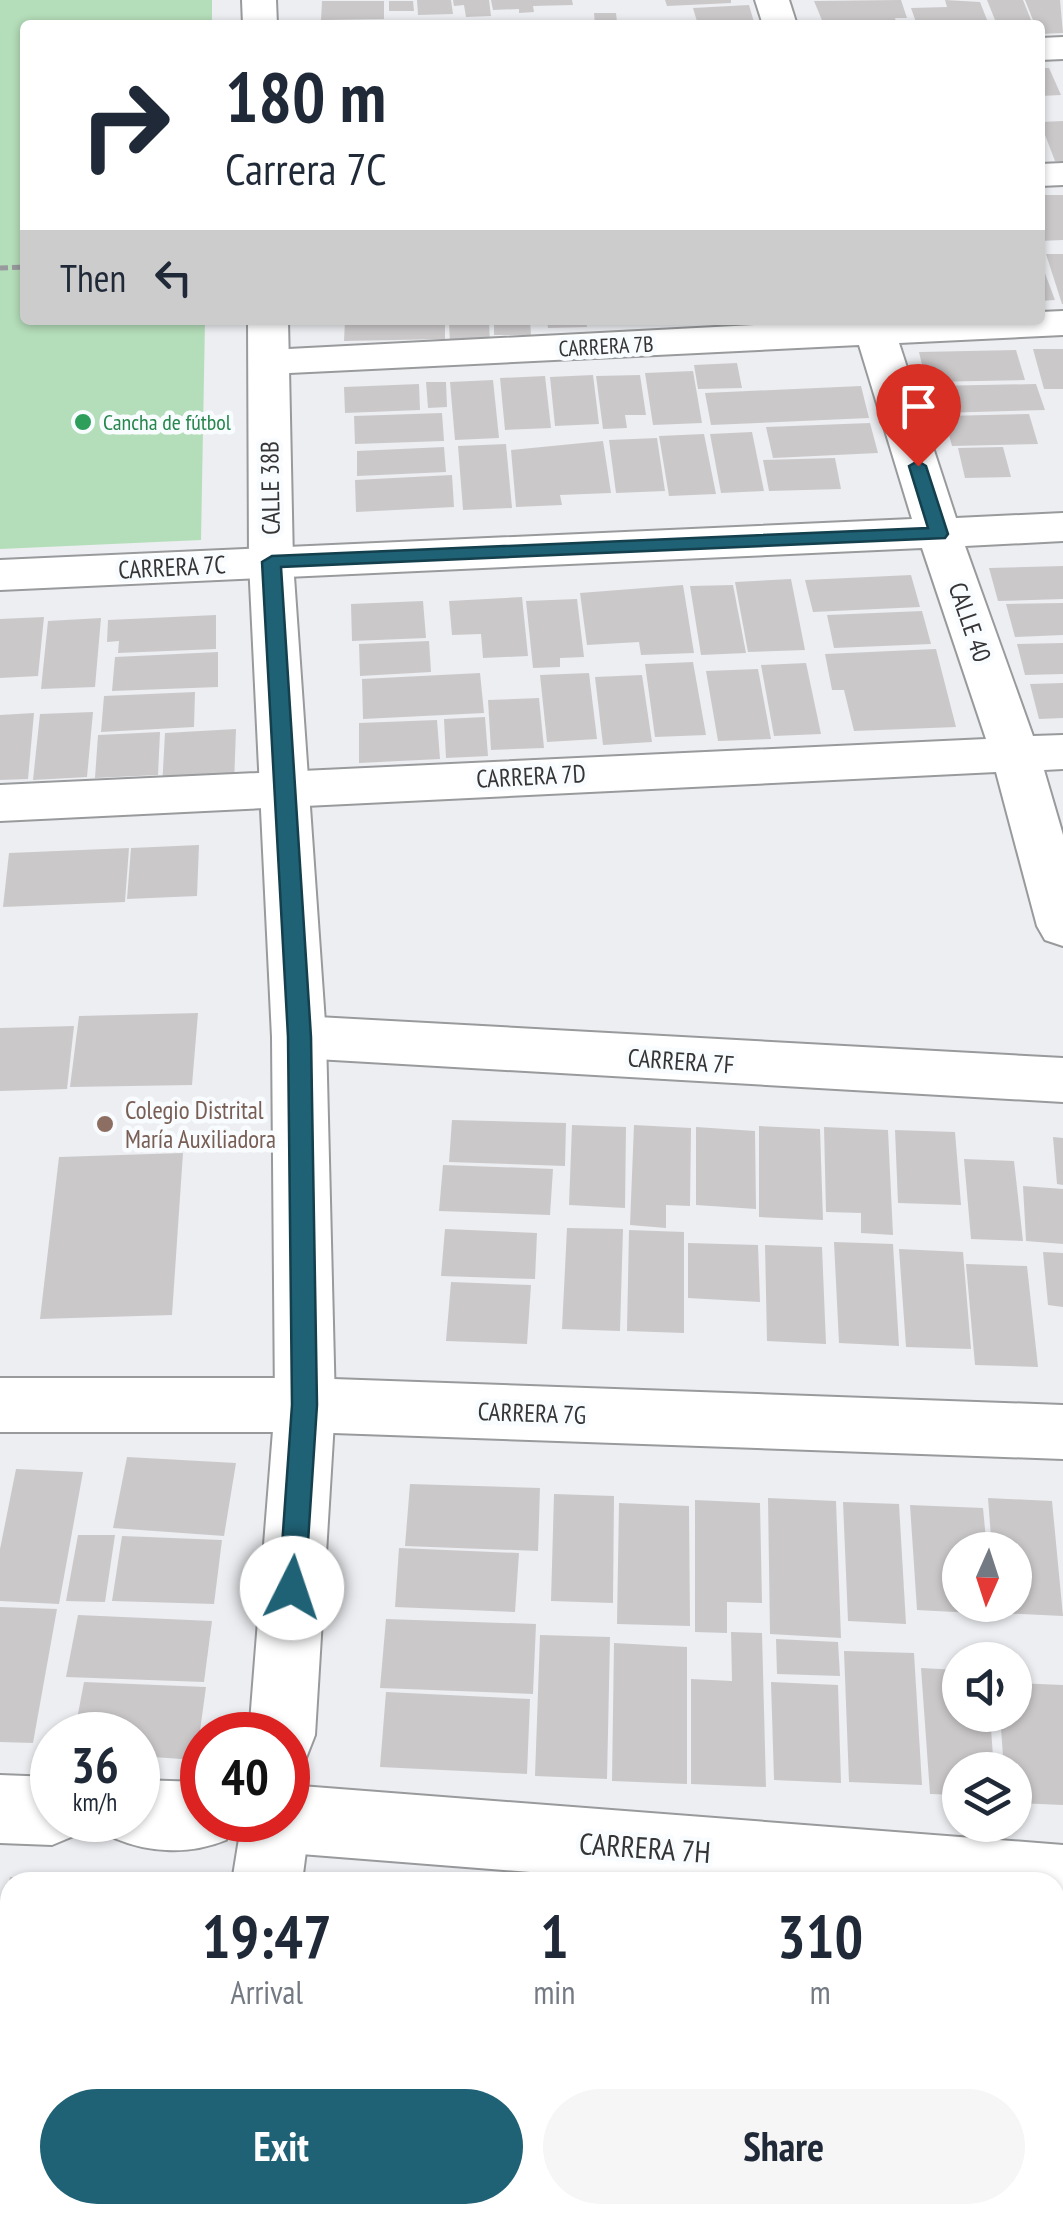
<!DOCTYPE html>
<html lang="en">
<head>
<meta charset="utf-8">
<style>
  :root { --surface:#fff; --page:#f6f6f7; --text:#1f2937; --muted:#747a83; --accent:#1f6175 }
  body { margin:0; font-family:"PT Sans Narrow",sans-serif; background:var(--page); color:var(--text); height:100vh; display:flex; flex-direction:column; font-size:38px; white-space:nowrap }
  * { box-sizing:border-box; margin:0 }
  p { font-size:32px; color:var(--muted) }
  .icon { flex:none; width:55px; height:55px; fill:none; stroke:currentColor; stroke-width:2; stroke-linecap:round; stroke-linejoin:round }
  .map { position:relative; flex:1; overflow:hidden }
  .sheet { position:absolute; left:0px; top:1872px; width:1065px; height:352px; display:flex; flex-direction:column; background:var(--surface); border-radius:30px 30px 0 0; box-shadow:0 2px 8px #0004 }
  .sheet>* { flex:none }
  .hud { position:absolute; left:20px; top:20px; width:1025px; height:305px; border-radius:10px; box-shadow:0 2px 8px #0004; background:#fff; color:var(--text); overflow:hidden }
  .needle { width:65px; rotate:183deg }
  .buttons { position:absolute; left:942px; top:1532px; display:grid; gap:20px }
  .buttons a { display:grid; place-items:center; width:90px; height:90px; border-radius:50%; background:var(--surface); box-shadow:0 2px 8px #0004; font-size:50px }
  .speed { position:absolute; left:30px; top:1712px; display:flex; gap:20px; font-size:50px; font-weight:700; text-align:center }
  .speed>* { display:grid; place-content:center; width:130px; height:130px; border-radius:50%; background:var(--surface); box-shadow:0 2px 8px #0004; line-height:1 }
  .speed small { font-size:25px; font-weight:400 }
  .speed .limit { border:15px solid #d22; background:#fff; color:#111 }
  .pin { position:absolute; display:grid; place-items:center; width:85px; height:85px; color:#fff; margin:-102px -42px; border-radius:50% 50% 50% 0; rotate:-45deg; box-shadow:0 0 10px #0007 }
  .pin .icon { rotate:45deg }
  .me { position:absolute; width:110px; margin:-55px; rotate:4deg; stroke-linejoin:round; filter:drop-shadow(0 0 8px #0008) }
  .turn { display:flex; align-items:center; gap:35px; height:210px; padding:0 40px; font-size:45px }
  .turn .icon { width:130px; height:130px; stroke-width:2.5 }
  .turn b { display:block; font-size:70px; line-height:85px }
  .then { display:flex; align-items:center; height:95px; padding:0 40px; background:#0003; gap:20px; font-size:38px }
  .eta { display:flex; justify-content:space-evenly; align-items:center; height:170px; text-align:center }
  .eta b { font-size:60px; font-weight:700; line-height:70px }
  .primary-button { display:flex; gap:20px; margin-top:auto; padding:20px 40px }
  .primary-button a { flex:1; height:115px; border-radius:60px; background:var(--accent); color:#fff; font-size:40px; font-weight:700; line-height:115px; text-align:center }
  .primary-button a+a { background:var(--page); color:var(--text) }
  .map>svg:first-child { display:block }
  .green { fill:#b4ddb9 }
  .building { fill:#cbc8ca }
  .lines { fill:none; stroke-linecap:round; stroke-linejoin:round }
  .street-casing { stroke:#989a9c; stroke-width:4 }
  .secondary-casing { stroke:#989a9c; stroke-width:4 }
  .path { stroke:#999a9d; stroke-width:5; stroke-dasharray:8 4; stroke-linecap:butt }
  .street { fill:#fff; fill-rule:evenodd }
  .secondary { fill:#fff; fill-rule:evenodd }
  .route { fill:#1f6175; stroke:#143f4c; stroke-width:2.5 }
  .leisure-dot { fill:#2e9e5b; stroke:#f9fcfe; stroke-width:4 }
  .education-dot { fill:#8d6e63; stroke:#f9fcfe; stroke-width:4 }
  .labels { text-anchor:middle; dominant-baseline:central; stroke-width:9; stroke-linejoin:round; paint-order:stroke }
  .far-street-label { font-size:22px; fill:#353536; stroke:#f9fcfe }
  .far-leisure-label { font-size:22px; fill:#27864d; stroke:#f9fcfe; text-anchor:start }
  .street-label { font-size:25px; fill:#353536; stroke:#f9fcfe }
  .education-label { font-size:25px; fill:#785e54; stroke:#f9fcfe; text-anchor:start }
  .near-street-label { font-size:30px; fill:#353536; stroke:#f9fcfe }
</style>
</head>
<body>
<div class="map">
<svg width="1063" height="2224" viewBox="0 0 1063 2224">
  <rect width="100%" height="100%" fill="#eceef1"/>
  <path class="green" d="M0,0H212V25H25V320H205L201,540L0,549Z"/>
  <g class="building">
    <path d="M417,0H451L453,14L418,15Z"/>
    <path d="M453,0H489L491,16L466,17L464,5L454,6Z"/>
    <path d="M491,0H572L573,5L533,6L534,12L519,13V9L493,10Z"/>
    <path d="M665,0H731V3L667,6Z"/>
    <path d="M901,0L907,18H895L897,25H824L814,1Z"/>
    <path d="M945,0L980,2L989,25H917L911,8L947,7Z"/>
    <path d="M987,0H1023L1033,25H997Z"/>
    <path d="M1025,0H1060L1063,33L1040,34V25H1035Z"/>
    <path d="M322,1H384V19L321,20Z"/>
    <path d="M389,1H413L414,11H389Z"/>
    <path d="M749,5L754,22L698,25L693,8Z"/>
    <path d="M594,13H616L617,22L650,20L651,25H595Z"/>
    <path d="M1040,68H1049L1061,95L1040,96Z"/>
    <path d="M1063,121V161H1055L1040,122Z"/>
    <path d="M1040,195H1063V240L1040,241Z"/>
    <path d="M1046,254H1063V304H1062Z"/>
    <path d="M1040,260L1055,300L1040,301Z"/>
    <path d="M345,320H445V339L344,341Z"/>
    <path d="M449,320H489L490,345H450Z"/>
    <path d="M494,320H530L531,335H494Z"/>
    <path d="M547,320H586L587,327L548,328Z"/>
    <path d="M729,320H773L774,327L730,328Z"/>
    <path d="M1033,349H1063V389H1044Z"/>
    <path d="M1016,350L1025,380L926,382L919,352Z"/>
    <path d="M737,363L742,388L698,389L694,365Z"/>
    <path d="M693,371L702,423L653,425L645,373Z"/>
    <path d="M593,375L599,424L555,426L550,377Z"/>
    <path d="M640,375L646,415H625L627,428L603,429L596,376Z"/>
    <path d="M545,376L551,428L505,430L500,378Z"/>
    <path d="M493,380L499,438L455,440L450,382Z"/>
    <path d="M426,382H446L447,407L428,408Z"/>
    <path d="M419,384L420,410L345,413L344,387Z"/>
    <path d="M1036,384L1045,410L939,413L932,386Z"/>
    <path d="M861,386L869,418L711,425L705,393Z"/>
    <path d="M442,413L444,441L355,444L354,416Z"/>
    <path d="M1029,414L1038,444L952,446L944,416Z"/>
    <path d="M870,423L878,453L773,458L766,427Z"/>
    <path d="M752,432L764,491L721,493L710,434Z"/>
    <path d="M704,434L716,494L669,496L659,436Z"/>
    <path d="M657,438L665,491L616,493L609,440Z"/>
    <path d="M603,441L611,493L560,495L562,505L516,507L511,450Z"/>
    <path d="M506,444L512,508L463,510L458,446Z"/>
    <path d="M444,447L446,472L357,476V451Z"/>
    <path d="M1003,447L1011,477L965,478L958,448Z"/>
    <path d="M835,458L841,489L769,491L763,460Z"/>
    <path d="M452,475L454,507L356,512L355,480Z"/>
    <path d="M1063,566V599L998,601L989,568Z"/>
    <path d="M911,575L920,607L813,612L805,580Z"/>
    <path d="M791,579L805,650L748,652L735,582Z"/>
    <path d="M683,585L694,653L641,655L639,642L587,645L580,593Z"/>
    <path d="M733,585L746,653L701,655L690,586Z"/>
    <path d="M522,597L528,656L483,658L481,634L452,635L449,601Z"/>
    <path d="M577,599L584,657L560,658V667L533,668L526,601Z"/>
    <path d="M423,601L426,638L352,641L351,604Z"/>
    <path d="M1063,603V635L1015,637L1006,604Z"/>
    <path d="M922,611L931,644L834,648L827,615Z"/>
    <path d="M216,615V649L118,653L119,641L107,642L108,620Z"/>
    <path d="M44,617L38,676L0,678V619Z"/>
    <path d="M101,618L95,687L41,689L48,621Z"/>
    <path d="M429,641L431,672L360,676L359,644Z"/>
    <path d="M1063,643V674L1025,675L1017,644Z"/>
    <path d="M936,649L956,727L854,731L844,690H832L825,654Z"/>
    <path d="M218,652V687L112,691L115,657Z"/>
    <path d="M693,662L706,735L655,737L645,664Z"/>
    <path d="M806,663L821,734L774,736L761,665Z"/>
    <path d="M758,669L771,739L718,741L706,671Z"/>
    <path d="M480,673L484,713L363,719L362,679Z"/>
    <path d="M589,673L597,739L547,742L540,675Z"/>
    <path d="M642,675L652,742L603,745L595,677Z"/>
    <path d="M1063,683V718L1039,719L1030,684Z"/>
    <path d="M195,692L194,727L101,732L104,696Z"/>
    <path d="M539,698L544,748L491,750L488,700Z"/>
    <path d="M93,712L87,777L33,780L40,714Z"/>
    <path d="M34,713L28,779L0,780V715Z"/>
    <path d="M485,717L488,756L446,758L444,719Z"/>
    <path d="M437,720L440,759L359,763V723Z"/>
    <path d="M236,729L234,785L162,788L165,733Z"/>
    <path d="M160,732L158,775L95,778L98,735Z"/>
    <path d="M199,845L197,896L127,899L131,848Z"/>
    <path d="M129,848L125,902L3,907L9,853Z"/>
    <path d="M198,1013L192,1085L70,1087L79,1016Z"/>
    <path d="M74,1026L67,1089L0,1091V1028Z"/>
    <path d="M452,1120L566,1123L565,1166L449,1162Z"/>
    <path d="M572,1125L626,1127L625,1208L569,1205Z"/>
    <path d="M634,1125L691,1128L690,1206L666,1205V1228L630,1225Z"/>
    <path d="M759,1126L820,1129L823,1220L759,1217Z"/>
    <path d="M696,1127L755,1131L756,1209L696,1205Z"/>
    <path d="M824,1127L888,1130L893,1235L861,1233V1213L826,1212Z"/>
    <path d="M895,1130L955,1132L961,1205L898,1203Z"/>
    <path d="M1053,1137L1063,1138V1185L1057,1184Z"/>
    <path d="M183,1153L172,1315L40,1319L59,1157Z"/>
    <path d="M964,1159L1014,1161L1023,1241L971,1239Z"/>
    <path d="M443,1165L553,1169L550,1215L439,1211Z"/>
    <path d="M1023,1186L1063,1189V1244L1026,1241Z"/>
    <path d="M567,1228L623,1229L620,1331L562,1329Z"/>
    <path d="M445,1229L537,1233L535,1279L441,1276Z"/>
    <path d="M629,1230L684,1232V1333L627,1331Z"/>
    <path d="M834,1242L893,1244L899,1346L839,1343Z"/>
    <path d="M688,1243L758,1245L760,1302L688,1298Z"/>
    <path d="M765,1245L822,1247L826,1344L767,1341Z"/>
    <path d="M899,1249L963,1252L971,1349L906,1347Z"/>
    <path d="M1043,1252L1063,1253V1307L1048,1305Z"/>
    <path d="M966,1264L1027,1266L1038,1367L975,1365Z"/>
    <path d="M451,1282L531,1285L527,1344L446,1341Z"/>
    <path d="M127,1457L236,1463L224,1536L113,1528Z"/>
    <path d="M16,1469L83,1472L59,1604L0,1601V1549Z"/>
    <path d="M410,1484L540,1488L538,1551L405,1546Z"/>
    <path d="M554,1494L614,1496L613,1603L551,1601Z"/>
    <path d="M768,1498L836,1501L841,1638L770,1634Z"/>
    <path d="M988,1498L1052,1501L1063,1616L997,1613L996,1605H1015V1550H992Z"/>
    <path d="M695,1500L760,1503L762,1603L727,1602V1633L695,1632Z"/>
    <path d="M843,1502L899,1504L906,1624L848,1621Z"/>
    <path d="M619,1503L689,1506L690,1626L617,1624Z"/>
    <path d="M910,1505L983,1508L987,1550H960V1605H992V1614L917,1610Z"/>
    <path d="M78,1535H115L105,1602L66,1601Z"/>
    <path d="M122,1536L222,1540L214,1604L112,1601Z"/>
    <path d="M399,1548L519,1553L515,1612L395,1607Z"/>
    <path d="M0,1607L57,1609L33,1743L0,1742Z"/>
    <path d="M78,1615L212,1621L204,1682L66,1677Z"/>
    <path d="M386,1619L536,1624L533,1694L380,1688Z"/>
    <path d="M731,1632L762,1633L766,1787L691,1784V1679L732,1681Z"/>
    <path d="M540,1635L610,1637L607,1779L535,1776Z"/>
    <path d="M776,1639L838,1642L840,1676L777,1674Z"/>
    <path d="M614,1643L687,1647V1784L612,1781Z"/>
    <path d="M844,1651L914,1653L922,1785L849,1782Z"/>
    <path d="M921,1668L960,1670V1715H990L994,1770H960V1795L930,1794Z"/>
    <path d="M84,1682L206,1687L196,1760L138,1756V1735H74Z"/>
    <path d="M771,1682L838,1685L841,1783L774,1780Z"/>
    <path d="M1015,1683L1063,1685V1805L1015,1803V1770H1004L1000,1715H1015Z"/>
    <path d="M386,1692L530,1699L527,1774L380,1767Z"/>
    <path d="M10,1877L68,1879V1882H9Z"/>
    <path d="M8,1887H10V2008H0V1931Z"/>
    <path d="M1055,1920L1063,1921V2077H1055Z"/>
    <path d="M8,2056H10V2129H0V2100Z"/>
    <path d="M1055,2119H1063V2224H1046L1045,2215H1055Z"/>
    <path d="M0,2139H10V2215H133L131,2224H0Z"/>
    <path d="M352,2215H489V2224H351Z"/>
    <path d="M506,2215H592L591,2224H505Z"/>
    <path d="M607,2215H909L907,2224H606Z"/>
  </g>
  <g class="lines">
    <defs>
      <g id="street">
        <path d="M755,0H789L797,25H763Z"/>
        <path d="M1063,37V59L1040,60V38Z"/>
        <path d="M1063,163V185L1040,186V164Z"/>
        <path d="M1063,311V335L899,343L956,518L1063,513V541L965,546L1033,736L1063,735V769L1044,770L1063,835V946L1045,940L1037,926L996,772L0,821V785L986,739L922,548L0,590V560L912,519L859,345L269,374L255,371L249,362L255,353L269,350L851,320H1040V312Z"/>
        <path d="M299,1016L1063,1058V1102L299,1058L280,1052L272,1037L280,1022Z"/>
        <path d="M0,1378H305L1063,1405V1459L305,1432H0Z"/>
        <path d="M0,1775L52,1777V1820H82L76,1835L52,1845L0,1843Z"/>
        <path d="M138,1780L202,1782V1820H234L226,1840C190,1855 149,1853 114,1838L106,1820H138Z"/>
        <path d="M288,1785L1063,1845V1915L1055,1914V1882H658L288,1853L264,1843L254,1820H288Z"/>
      </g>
      <g id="secondary">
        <path d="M242,0H276L277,25H243Z"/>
        <path d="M248,320H288L293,562L326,1037L335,1405L315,1735L306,1758L288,1765V1735H249L275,1405L272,1037L249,562Z"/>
        <path d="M288,1791L300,1796L310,1820L302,1882H232L242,1820H288Z"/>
        <path d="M186,2215H262L261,2224H185Z"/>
      </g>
    </defs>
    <use href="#street" class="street-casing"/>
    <use href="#secondary" class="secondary-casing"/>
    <path class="path" d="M0,268L25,267"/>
    <use href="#street" class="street"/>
    <use href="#secondary" class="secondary"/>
  </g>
  <path class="route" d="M918,461L926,466L948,534L945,538L281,567L311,1037L317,1405L305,1588L301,1597L292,1601L283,1597L279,1588L292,1405L288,1037L262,562L272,556L928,528L909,466Z"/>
  <circle class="leisure-dot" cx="83" cy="422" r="10"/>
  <circle class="education-dot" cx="105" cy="1124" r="10"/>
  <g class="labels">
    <g class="far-street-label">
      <text transform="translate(606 346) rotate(-3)">CARRERA 7B</text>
    </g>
    <g class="far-leisure-label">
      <text x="103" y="422">Cancha de fútbol</text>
    </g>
    <g class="street-label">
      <text transform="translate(270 488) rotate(-91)">CALLE 38B</text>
      <text transform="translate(172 567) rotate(-3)">CARRERA 7C</text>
      <text transform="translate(970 622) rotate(71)">CALLE 40</text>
      <text transform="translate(531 776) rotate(-3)">CARRERA 7D</text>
      <text transform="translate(681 1061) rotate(4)">CARRERA 7F</text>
      <text transform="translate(532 1413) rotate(2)">CARRERA 7G</text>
    </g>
    <g class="education-label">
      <text x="125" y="1110">Colegio Distrital<tspan x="125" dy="29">María Auxiliadora</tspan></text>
    </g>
    <g class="near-street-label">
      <text transform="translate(645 1847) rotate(4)">CARRERA 7H</text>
    </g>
  </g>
</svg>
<div class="buttons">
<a><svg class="needle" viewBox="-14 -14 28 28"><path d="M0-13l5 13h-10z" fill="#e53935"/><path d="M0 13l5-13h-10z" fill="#747a83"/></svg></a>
<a><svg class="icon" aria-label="sound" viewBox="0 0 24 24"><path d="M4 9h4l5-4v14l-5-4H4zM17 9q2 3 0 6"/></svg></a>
<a><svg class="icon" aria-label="layers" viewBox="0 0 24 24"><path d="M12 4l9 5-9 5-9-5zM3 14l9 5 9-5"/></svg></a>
</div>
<div class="speed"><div>36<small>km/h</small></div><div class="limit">40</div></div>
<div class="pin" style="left:918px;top:466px;background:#d93025"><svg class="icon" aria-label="arrive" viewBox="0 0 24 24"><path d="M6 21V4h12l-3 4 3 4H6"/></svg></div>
<svg class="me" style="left:292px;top:1588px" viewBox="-20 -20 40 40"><circle r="19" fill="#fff"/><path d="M0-13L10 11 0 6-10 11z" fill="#1f6175"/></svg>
<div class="hud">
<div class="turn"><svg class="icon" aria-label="right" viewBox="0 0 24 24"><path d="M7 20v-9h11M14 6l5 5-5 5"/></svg><div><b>180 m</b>Carrera 7C</div></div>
<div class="then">Then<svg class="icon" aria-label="left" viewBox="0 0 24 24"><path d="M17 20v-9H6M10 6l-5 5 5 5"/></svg></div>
</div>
<section class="sheet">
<div class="eta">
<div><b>19:47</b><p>Arrival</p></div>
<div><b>1</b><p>min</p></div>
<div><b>310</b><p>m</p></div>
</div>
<div class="primary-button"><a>Exit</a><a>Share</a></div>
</section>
</div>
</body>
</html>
